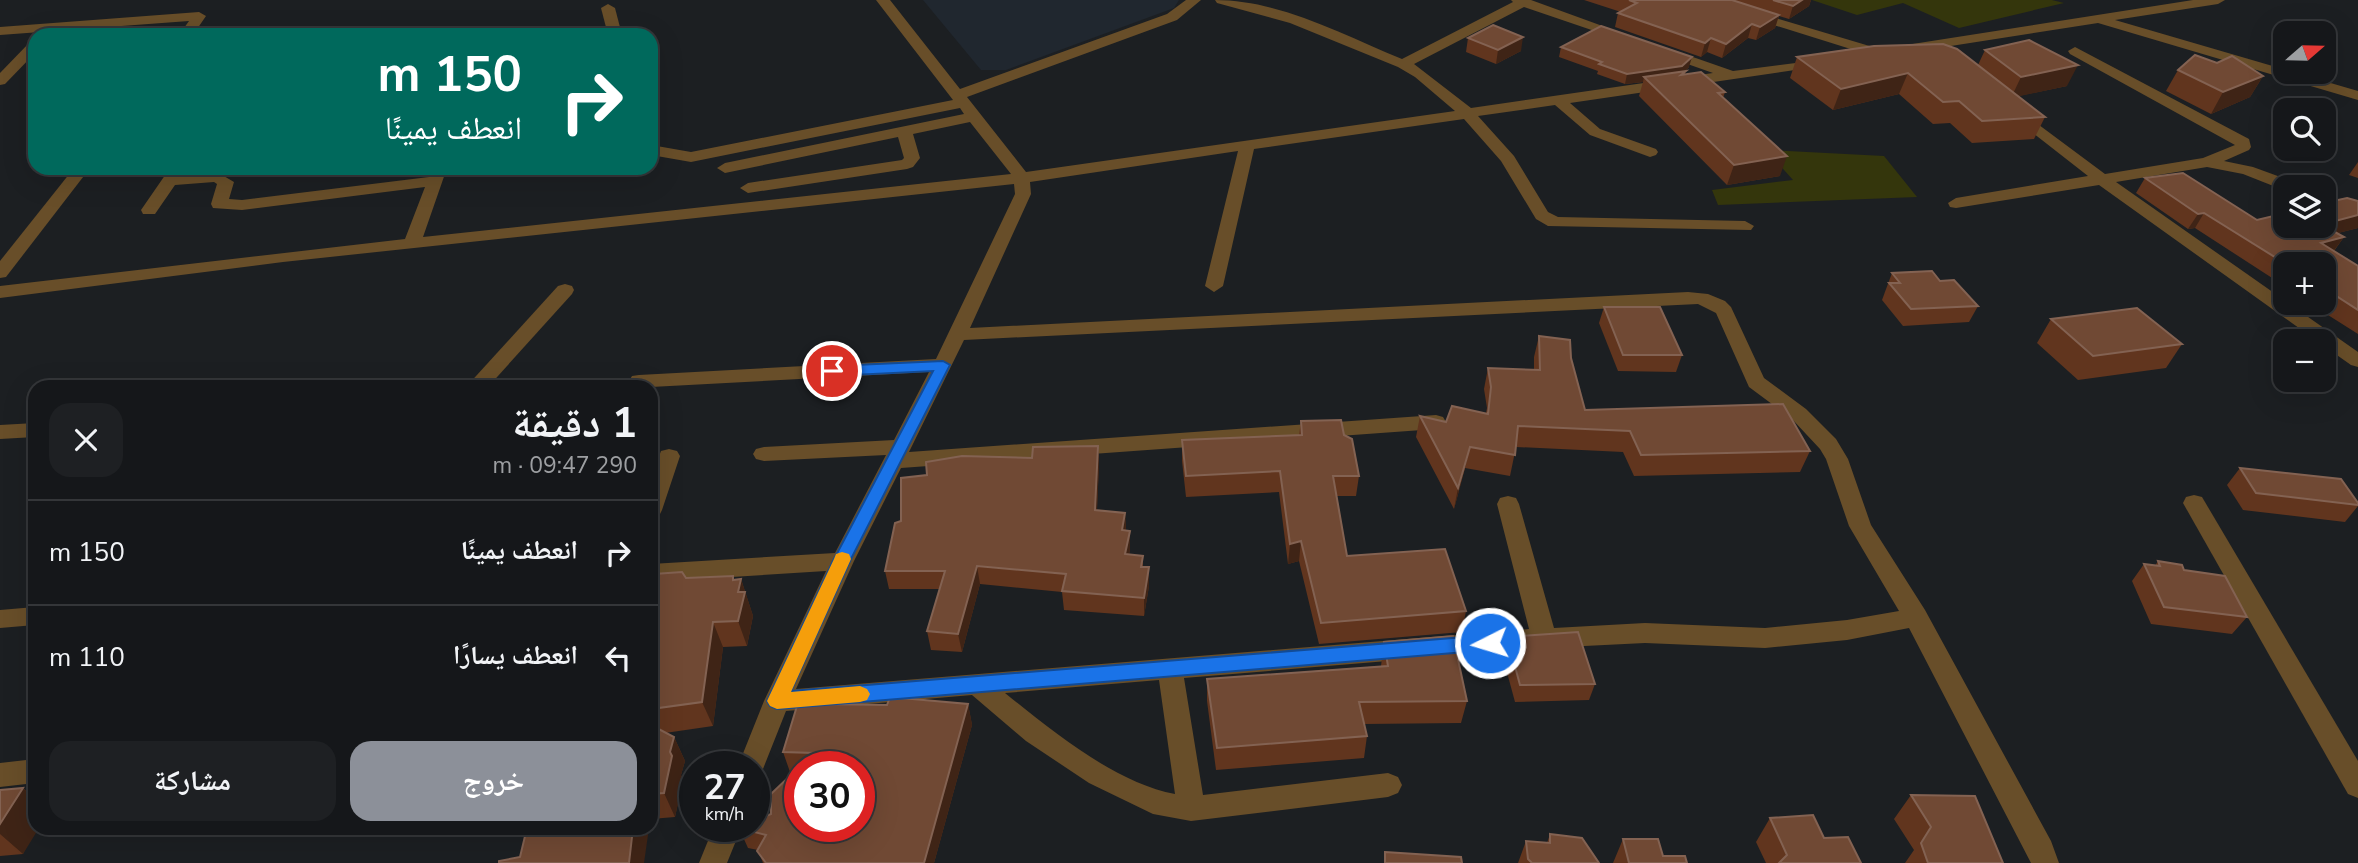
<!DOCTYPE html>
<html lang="ar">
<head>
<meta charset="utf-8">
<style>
  :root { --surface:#15171a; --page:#1e2023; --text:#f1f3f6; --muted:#9d9fa2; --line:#343639; --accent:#8c9099 }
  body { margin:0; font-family:"Nunito Sans","Noto Naskh Arabic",sans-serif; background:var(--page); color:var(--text); direction:rtl; height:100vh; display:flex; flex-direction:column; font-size:26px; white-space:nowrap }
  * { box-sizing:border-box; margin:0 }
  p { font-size:23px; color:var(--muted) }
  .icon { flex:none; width:38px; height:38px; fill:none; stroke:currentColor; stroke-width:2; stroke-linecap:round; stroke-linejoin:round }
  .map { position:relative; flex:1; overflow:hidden; direction:ltr }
  .side { position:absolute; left:28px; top:380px; width:630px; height:455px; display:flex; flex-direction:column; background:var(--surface); border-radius:21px; box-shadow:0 7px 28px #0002,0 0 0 2px var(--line); direction:rtl }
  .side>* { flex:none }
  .hud { position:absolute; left:28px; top:28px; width:630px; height:147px; border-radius:21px; box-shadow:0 7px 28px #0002,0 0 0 2px var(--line); direction:rtl; background:#00695c; color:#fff; overflow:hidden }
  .needle { width:46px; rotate:70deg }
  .buttons { position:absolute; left:2273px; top:21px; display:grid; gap:14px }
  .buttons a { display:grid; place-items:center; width:63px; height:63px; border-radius:14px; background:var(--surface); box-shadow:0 7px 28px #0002,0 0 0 2px var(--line); font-size:35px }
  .speed { position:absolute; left:679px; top:751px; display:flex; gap:14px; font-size:35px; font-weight:700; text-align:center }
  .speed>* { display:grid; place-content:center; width:91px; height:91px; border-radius:50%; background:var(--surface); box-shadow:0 7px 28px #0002,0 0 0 2px var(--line); line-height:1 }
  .speed small { font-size:18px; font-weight:400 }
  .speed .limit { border:10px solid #d22; background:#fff; color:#111 }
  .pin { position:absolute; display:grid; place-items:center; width:60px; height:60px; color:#fff; margin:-30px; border:4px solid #fff; border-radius:50%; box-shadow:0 2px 7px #0007 }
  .me { position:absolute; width:77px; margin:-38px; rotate:265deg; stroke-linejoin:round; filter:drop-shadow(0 0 5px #0008) }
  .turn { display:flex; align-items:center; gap:24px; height:147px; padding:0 21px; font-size:32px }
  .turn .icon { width:91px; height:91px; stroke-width:2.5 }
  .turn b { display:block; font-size:49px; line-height:60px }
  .round { display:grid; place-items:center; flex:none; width:74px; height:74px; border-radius:21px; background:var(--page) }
  .headline { display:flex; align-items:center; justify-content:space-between; height:119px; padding:0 21px }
  h1 { font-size:42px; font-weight:700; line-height:52px }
  .primary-button { display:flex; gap:14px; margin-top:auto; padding:14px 21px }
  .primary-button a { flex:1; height:80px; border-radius:21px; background:var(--accent); color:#fff; font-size:28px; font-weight:700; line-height:80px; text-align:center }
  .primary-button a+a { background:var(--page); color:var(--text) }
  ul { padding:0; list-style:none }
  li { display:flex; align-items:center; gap:21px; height:105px; padding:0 21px; border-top:2px solid var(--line) }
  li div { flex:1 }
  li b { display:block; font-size:26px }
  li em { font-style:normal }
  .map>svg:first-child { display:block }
  .built { fill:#20272f }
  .green { fill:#34360c }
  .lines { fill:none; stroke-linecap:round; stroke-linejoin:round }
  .minor { fill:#684e29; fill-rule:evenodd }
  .wall { fill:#61351e }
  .shaded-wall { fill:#3f2416 }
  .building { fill:#704934; stroke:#836252; stroke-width:2; fill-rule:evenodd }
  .route { fill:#1a73e8; stroke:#114b97; stroke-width:2 }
  .slow { fill:#f59e0b }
</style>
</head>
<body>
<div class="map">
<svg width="2358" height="863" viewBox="0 0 2358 863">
  <rect width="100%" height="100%" fill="#1c1f22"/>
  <path class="built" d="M923,0H1179L1174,8L1006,70H981Z"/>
  <g class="green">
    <path d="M1812,0H2052L2064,3L1959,28L1903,3L1857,15Z"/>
    <path d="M1766,150L1884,156L1917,197L1718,205L1712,190L1793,180Z"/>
  </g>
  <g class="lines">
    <g class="minor">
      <path d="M876,0H890L960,89L1167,14L1186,0H1201L1177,20L967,97L1026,172L1455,111L1415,77L1398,67L1290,23L1217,3L1215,0C1280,0 1344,35 1402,59L1513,2L1511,0H1531L1630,36L1623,40L1618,39L1524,7L1414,64L1471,108L1713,73L1662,55L1660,52L1667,48L1733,71L1827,59L1829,62L1822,66L1570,103L1600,129L1656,149L1658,152L1656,155L1650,157L1590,135L1555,105L1478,116L1514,156L1548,212L1558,217L1745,221L1754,226L1751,230L1548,226L1536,219L1501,161L1464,119L1254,149L1223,286L1214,292L1205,286L1238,151L1030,182L1031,194L970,328L1688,292L1708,294L1725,301L1731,307L1764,378L1806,409L1836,439L1848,459L1871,525L1925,610L2051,841L2059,863H2031L1909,628L1847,640L1765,648L1645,643L1544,648L1184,678L1203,795L1388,773L1398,777L1402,785L1398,793L1388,797L1191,821L1153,814L1089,783L1026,741L972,695L786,711L761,774L754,777V766H738L764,701L826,571L651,582V564L835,553L886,455L764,461L756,459L753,454L756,449L764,447L894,440L929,372L651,387H636L629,381L632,376L639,375L936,359L1015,194L1014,184L283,262L0,298V286L405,239L425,187L242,210L213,208L211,204L217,184L214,182L175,185L155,214H143L141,210L170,168H184L182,174L217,172L234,182L229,199L242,200L429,177L433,168H447L423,237L1011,174L970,122L913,134L920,158L913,167L907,169L748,193L740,188L748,183L902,160L904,158L898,137L725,173L717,168L725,163L964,114L960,108L691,162L651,155V145L691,152L953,100ZM1698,304L1716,313L1749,387L1792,419L1820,449L1826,459L1849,526L1899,611L1847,620L1765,628L1645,623L1554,628L1519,504L1516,498L1508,496L1500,498L1497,504L1529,629L796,689L854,561L901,468L1436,429L1443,427L1446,422L1443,417L1436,415L909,452L964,340ZM1159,680L1175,794C1115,783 1051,730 1005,693Z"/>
      <path d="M1694,0H1715L1883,50L1885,53L1883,56H1873Z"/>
      <path d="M2193,0H2225L2218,4L2115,20L2358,91V100L2098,23L1906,53L1899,49L1906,45Z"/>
      <path d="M608,4L615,8L622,35H608L601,8Z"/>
      <path d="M199,12L206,16L193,35H179L189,21L0,35V27Z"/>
      <path d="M35,41V53L5,84L0,85V73L30,42Z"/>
      <path d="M2075,47L2249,139L2251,147L2249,150L2224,161L2253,167L2297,183L2299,187H2286V191L2243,174L2207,167L2116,182L2358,352V367L2351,365L2324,346V341H2317L2099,185L1956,208L1950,207L1948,203L1956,198L2088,176L2011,116L2008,113L2011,110L2016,108L2105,174L2203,158L2235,145L2070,54L2068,51Z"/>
      <path d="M74,168H90L6,277L0,278V261Z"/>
      <path d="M2324,195L2358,208V219L2324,206Z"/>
      <path d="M565,284L572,286L574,290L572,294L488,387H466L558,286Z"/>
      <path d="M35,423V437L0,439V425Z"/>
      <path d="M669,449L677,451L680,456L662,510L659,516L651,518V477L661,451Z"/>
      <path d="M2194,495L2202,497L2358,761V798L2348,794L2183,503L2186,497Z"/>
      <path d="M35,607V625L0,628V610Z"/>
      <path d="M35,759V783L0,787V763Z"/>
      <path d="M714,826H742L727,863H699Z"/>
    </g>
  </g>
  <g class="wall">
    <path d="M1584,0H1811L1809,6L1789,19L1779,16L1775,28L1756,40L1748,38L1722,58L1707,52L1701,57L1615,27L1618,13L1621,12Z"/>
    <path d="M1468,38L1521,51L1496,64L1466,52Z"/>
    <path d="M1561,47L1689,67L1685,71V74L1725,92L1723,98L1780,176L1727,185L1639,96L1643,82L1625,84L1597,74L1598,71L1559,57Z"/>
    <path d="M1985,50L2067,86L2018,96L2045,117L2034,139L1972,143L1950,123L1933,124L1899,94L1833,110L1790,78L1797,57L1978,65Z"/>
    <path d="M2217,63L2263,76L2250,97L2211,114L2166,91L2178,70Z"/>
    <path d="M2358,162V178L2349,175Z"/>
    <path d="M2145,178L2257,220L2358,228L2338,233L2344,237L2334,251L2358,266V334L2309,303H2324V264H2286V287L2195,228L2188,229L2136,193Z"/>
    <path d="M1892,273L1940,281L1978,306L1969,322L1903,326L1882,300Z"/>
    <path d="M1604,307L1682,355L1676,372L1618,371L1599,323Z"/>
    <path d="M2051,319L2182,344L2166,368L2078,380L2037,343Z"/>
    <path d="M1539,336L1571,358L1585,410L1810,451L1800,472L1634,476L1623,452L1516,447L1510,476L1465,468L1454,509L1416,437L1420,416L1446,422L1486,413L1487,408L1484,389L1488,368L1534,370V357Z"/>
    <path d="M1301,421L1344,435L1359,476L1356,496H1337L1347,556L1466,611L1462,632L1319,644L1299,561L1288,564L1279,492L1186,497L1182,461V440L1299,435Z"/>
    <path d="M1098,446L1099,464L1097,510L1125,513L1126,531L1130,549L1129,555L1143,556V567L1149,586L1144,616L1064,610L1062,592L980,584L962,652L931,650L927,631L940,589H889L885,571L901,521L927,475L1032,458Z"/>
    <path d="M2240,468L2358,503V506L2345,522L2243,510L2227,485Z"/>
    <path d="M2158,561L2184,570L2247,617L2232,634L2151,624L2132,581L2144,564L2155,566Z"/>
    <path d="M733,576L734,579H741L753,616L747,646L723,647L713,726L665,733L674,737L685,761L681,775L683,780L675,817L651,819V582L686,578Z"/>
    <path d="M1507,637L1595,684L1589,700L1515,702L1502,654Z"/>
    <path d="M1384,642L1467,701L1461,723L1364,724L1367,736L1364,758L1216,770L1207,701V679L1381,666Z"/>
    <path d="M824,697L826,704L887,705L968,704L972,725L934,863H763L758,850L748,848L739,828L771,814L794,772H790L783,752Z"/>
    <path d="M23,788L35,799V828L23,854L0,856V790Z"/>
    <path d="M1911,795L2003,863H1905L1914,850L1894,819Z"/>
    <path d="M1770,818L1824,838L1861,863H1766L1756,842Z"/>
    <path d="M1550,834L1599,863H1518L1526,841L1547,843Z"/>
    <path d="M1623,839L1663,856L1687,863H1613Z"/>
  </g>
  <g class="shaded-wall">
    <path d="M1802,0H1811L1809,6L1789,19L1793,6Z"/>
    <path d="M1779,15L1775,28L1756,40L1760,27Z"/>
    <path d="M1752,24L1748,38L1722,58L1726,44Z"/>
    <path d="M1523,37L1521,51L1496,64L1498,50Z"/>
    <path d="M1711,38L1707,52L1701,57L1705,43Z"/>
    <path d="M1692,57L1689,67L1682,74L1686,71L1681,90L1644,77L1643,82L1625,84L1627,74Z"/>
    <path d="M2078,65L2067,86L2011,98L2021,77Z"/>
    <path d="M1908,73L1899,94L1833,110L1841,89Z"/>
    <path d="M2263,76L2250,97L2211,114L2223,92Z"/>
    <path d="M1787,156L1780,176L1727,185L1734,165Z"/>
    <path d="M2204,213L2195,228L2188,229L2198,214Z"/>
    <path d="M2358,215V228L2310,240L2324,226V224Z"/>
    <path d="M2344,237L2332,253L2321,243Z"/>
    <path d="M1098,446L1099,464L1096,529L1095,510Z"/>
    <path d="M1470,447L1465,468L1454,509L1458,488Z"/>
    <path d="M1125,513L1126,531L1122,530Z"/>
    <path d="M1130,531V549L1126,573L1125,554Z"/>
    <path d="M1301,541L1299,561L1288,564L1290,544Z"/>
    <path d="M977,566L980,584L962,652L958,634Z"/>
    <path d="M1149,567V586L1144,616V598Z"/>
    <path d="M733,576L738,590L741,579L753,616L747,646L738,621L733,580Z"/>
    <path d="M713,622L723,647L713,726L702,702Z"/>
    <path d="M968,704L972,725L934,863H924Z"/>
    <path d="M674,737L685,761L681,775L683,780L675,817L664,793L670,752Z"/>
    <path d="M23,788L35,799V828H39L23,854L0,834V824Z"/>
    <path d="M633,828H649L644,863H629Z"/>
  </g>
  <g class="building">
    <path d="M1629,0H1732L1779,15L1760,27L1752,24L1726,44L1711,38L1705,43L1618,13L1637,3Z"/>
    <path d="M1773,0H1802L1793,6Z"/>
    <path d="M1493,25L1523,37L1498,50L1468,38Z"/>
    <path d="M1601,26L1692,57L1682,66L1627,74L1599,64L1602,62L1561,47Z"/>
    <path d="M2029,40L2078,65L2021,77L1985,50Z"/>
    <path d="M1943,44L1957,49L2045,117L1982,121L1959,101L1943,102L1908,73L1841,89L1797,57L1874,46Z"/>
    <path d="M2195,55L2217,63L2232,56L2263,76L2223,92L2178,70Z"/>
    <path d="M1686,71L1681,75L1701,72L1725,92L1718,93L1787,156L1734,165L1644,77Z"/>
    <path d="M2183,173L2257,220L2286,213V226H2324L2344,237L2321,243L2358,266V310L2324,288V264H2286L2204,213L2198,214L2145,178Z"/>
    <path d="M2347,198L2358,201V215L2324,224V203Z"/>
    <path d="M1932,271L1940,281L1954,280L1978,306L1911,309L1889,283H1900L1892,273Z"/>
    <path d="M1604,307H1660L1682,355H1623Z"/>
    <path d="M2137,308L2182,344L2093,356L2051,319Z"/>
    <path d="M1539,336L1570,340L1571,358L1585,410L1783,404L1810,451L1641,455L1630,431L1518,426L1515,455L1470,447L1458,488L1420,416L1446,422L1452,406L1488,414L1491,387L1488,368L1540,370Z"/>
    <path d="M1341,420L1344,435L1352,439L1359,476H1333L1347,556L1445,549L1466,611L1321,623L1301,541L1290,544L1280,471L1186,476L1182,440L1302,435L1301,421Z"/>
    <path d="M1098,446L1095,510L1125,513L1122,530L1130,531L1125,554L1143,556L1141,567H1149L1144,598L1062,591L1066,574L977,566L958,634L927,631L945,571H885L895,523L901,521V478L927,475L926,462L962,456L1032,458L1033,447Z"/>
    <path d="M2240,468L2341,479L2358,503V505L2256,493Z"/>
    <path d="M2158,561L2182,565L2184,570L2225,576L2247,617L2164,607L2144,564L2160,566Z"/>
    <path d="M682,572L686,578L733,576V580L741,579L738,592H745L738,621L713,622L702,702L651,709V582L654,574Z"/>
    <path d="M1578,632L1595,684L1520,685L1507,637Z"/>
    <path d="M1453,636L1467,701L1359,702L1367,736L1217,748L1207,679L1388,666L1384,642Z"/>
    <path d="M800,696L824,697L822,704L887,705L890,697L968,704L924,863H766L757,851L766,835L739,828L744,826H754V821L771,814V794L814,753L783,752ZM800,766H859V826H800Z"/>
    <path d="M651,725L674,737L670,752L672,756L664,793L651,794Z"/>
    <path d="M23,788L0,824V790Z"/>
    <path d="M1911,795L1975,796L2003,863H1928L1921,843L1931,827Z"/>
    <path d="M1813,815L1824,838L1848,837L1861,863H1779L1787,855L1770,818Z"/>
    <path d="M546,828H633L629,863H499V861L520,857L526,832Z"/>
    <path d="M1550,834L1582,838L1599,863H1532L1528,859L1526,841L1550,843Z"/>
    <path d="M1623,839H1658L1663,856H1685L1687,863H1629Z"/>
    <path d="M1385,852L1461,857L1462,863H1385Z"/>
  </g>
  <path class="route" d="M943,361L950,365L850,561L791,691L1490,635L1497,637L1500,643L1497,648L1490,650L777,709L770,706L767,701L833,561L933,371L832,376L825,371L832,366Z"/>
  <path class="slow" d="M842,552L849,554L851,559L791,692L860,686L867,689L870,694L867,700L860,702L777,709L770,706L767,701L834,559L836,554Z"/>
</svg>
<div class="buttons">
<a><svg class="needle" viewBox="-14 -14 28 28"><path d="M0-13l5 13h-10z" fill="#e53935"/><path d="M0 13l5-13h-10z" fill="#9d9fa2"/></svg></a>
<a><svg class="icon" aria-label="search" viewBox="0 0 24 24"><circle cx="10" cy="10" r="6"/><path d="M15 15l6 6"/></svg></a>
<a><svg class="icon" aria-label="layers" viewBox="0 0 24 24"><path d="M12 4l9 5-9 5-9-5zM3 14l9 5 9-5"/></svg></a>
<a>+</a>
<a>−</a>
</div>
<div class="speed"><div>27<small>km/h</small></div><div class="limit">30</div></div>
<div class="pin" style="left:832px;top:371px;background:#d93025"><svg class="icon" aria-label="arrive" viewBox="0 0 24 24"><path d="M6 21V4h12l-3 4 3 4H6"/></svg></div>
<svg class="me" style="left:1490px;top:643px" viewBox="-20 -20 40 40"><circle r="17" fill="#1a73e8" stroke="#fff" stroke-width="3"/><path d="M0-11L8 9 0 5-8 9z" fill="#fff"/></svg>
<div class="hud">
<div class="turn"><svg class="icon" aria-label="right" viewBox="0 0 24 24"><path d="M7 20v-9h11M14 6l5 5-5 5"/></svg><div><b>150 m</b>انعطف يمينًا</div></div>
</div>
<section class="side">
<div class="headline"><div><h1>1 دقيقة</h1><p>290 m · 09:47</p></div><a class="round"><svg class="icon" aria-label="close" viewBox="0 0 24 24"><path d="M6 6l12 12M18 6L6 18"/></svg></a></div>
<ul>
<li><svg class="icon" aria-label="right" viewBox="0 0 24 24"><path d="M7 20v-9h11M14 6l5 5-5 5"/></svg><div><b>انعطف يمينًا</b></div><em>150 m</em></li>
<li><svg class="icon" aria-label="left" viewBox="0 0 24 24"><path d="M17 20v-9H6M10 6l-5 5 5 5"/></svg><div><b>انعطف يسارًا</b></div><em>110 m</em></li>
</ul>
<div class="primary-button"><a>خروج</a><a>مشاركة</a></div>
</section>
</div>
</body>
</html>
